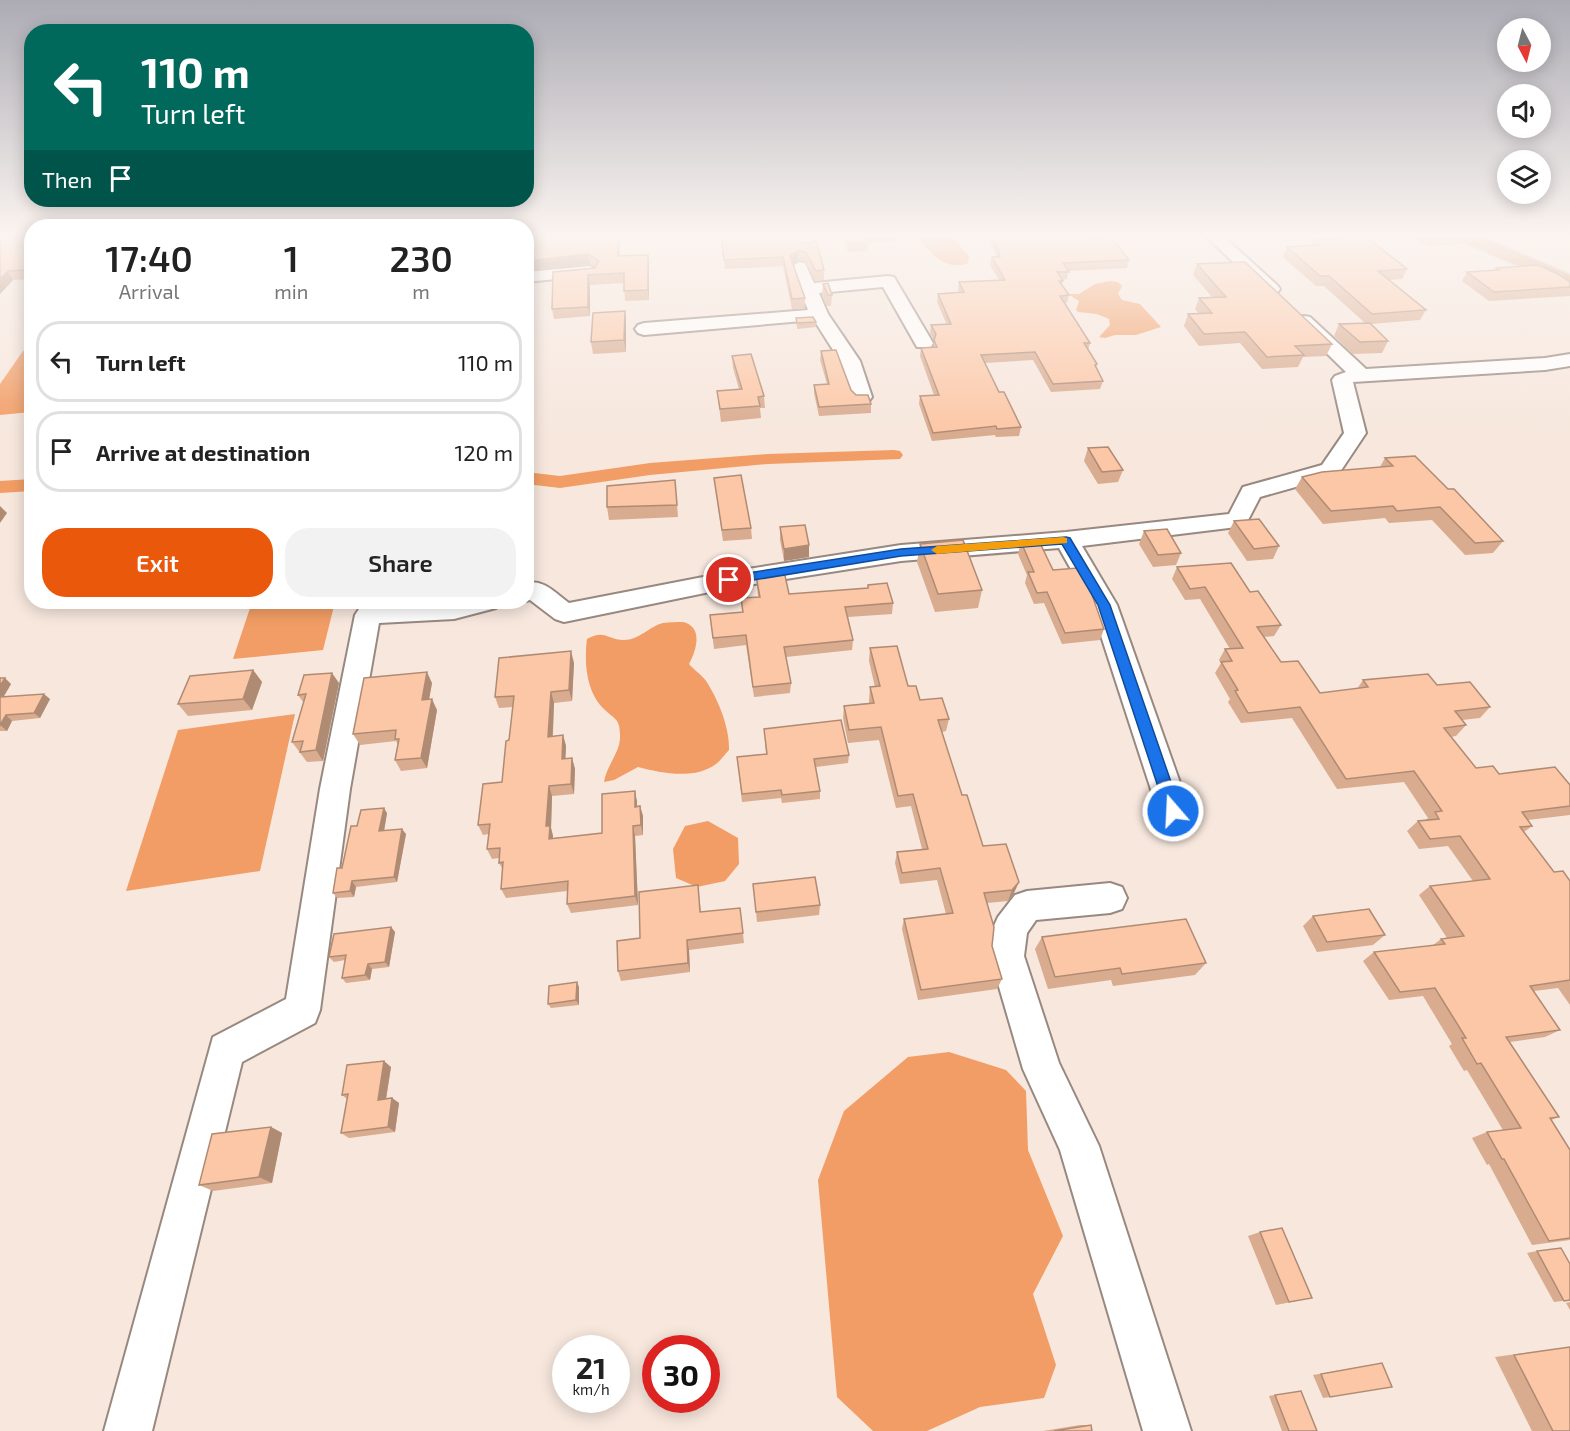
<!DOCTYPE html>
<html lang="en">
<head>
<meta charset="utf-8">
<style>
  :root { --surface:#fff; --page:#f2f2f2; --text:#222; --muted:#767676; --line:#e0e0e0; --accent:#ea580c }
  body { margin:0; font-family:"Exo 2",sans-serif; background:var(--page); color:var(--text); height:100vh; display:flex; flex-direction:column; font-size:22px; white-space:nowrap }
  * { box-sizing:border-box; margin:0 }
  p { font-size:20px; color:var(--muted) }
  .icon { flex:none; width:33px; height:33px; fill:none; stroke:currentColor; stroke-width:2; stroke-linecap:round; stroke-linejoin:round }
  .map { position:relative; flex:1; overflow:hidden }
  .sheet { position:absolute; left:24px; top:219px; width:510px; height:390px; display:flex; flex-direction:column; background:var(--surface); border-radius:24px; box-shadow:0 3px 15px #0003 }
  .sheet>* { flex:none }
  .top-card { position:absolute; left:24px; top:24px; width:510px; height:183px; border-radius:24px; box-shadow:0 3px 15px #0003; background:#00695c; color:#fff; overflow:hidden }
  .needle { width:39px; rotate:173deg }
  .fabs { position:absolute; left:1497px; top:18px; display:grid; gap:12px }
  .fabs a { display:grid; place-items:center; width:54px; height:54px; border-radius:50%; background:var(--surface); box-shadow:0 3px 15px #0003; font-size:30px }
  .speed { position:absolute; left:552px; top:1335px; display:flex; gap:12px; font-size:30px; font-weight:700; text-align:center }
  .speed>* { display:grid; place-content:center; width:78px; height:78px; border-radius:50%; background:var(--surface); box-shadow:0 3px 15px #0003; line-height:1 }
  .speed small { font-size:15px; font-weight:400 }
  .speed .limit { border:9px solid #d22; background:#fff; color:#111 }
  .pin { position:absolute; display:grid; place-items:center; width:51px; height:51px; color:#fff; margin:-26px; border:3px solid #fff; border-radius:50%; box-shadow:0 2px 6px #0007 }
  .me { position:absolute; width:66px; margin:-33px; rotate:341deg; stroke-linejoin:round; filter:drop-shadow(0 0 4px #0008) }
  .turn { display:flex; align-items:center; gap:21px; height:126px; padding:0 18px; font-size:27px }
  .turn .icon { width:78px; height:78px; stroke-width:2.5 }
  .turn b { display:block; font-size:42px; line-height:51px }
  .then { display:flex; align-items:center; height:57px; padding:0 18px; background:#0003; gap:12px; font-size:22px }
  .eta { display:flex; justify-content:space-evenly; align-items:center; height:102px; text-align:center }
  .eta b { font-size:36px; font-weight:600; line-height:42px }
  .button { display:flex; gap:12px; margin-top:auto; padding:12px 18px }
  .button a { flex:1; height:69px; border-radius:24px; background:var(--accent); color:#fff; font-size:24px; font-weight:600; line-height:69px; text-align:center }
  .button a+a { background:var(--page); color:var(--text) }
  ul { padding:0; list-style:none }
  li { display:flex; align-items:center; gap:18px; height:81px; margin:0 12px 9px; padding:0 6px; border:3px solid var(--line); border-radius:24px }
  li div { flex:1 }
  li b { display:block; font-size:22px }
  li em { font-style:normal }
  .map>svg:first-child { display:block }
  .water { fill:#f29d65 }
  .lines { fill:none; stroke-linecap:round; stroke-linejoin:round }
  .canal { fill:#f29d65; fill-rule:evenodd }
  .minor-casing { stroke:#988980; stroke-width:4 }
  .trunk-casing { stroke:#cdcccb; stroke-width:3 }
  .minor { fill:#fff; fill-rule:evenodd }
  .trunk { fill:#de9a6e; fill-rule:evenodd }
  .wall { fill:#d9ab8f }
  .shaded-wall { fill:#b08b74 }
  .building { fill:#fcc7a6; stroke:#b08b74; stroke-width:1.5 }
  .route { fill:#1a73e8; stroke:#114b97; stroke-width:1.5 }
  .slow { fill:#f59e0b }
</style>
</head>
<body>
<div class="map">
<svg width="1570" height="1431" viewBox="0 0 1570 1431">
  <rect width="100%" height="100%" fill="#f7e7dd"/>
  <g class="water">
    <path d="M917,235H950L969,256L968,263C946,272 928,252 917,235Z"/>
    <path d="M1110,281L1118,282L1122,286L1118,294L1122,300L1140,304L1161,327L1136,335H1115L1105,338L1099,337L1110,325L1109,319L1097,314L1078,312L1076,310L1079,301L1068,294H1079L1095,284Z"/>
    <path d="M31,350V412L0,415V384L23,351Z"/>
    <path d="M252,602H335L323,650L233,659Z"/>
    <path d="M683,622C704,627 696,651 689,664C694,670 702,675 706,681C718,699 730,728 729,750C725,754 721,760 716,764C695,780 661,773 638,767L614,780L604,782C607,764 621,752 620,735C620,718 614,719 604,709C586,692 584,662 587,639C605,629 607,640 624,640C639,640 650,626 663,623C669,622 677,622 683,622Z"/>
    <path d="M295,714L260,871L126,891L178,730Z"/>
    <path d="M708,821L738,838L739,864L725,881L697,887L676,878L673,849L685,826Z"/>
    <path d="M949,1052L1006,1070L1026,1091L1028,1150L1063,1236L1033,1294L1056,1365L1044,1398L980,1407L927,1431H873L837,1397L818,1180L844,1111L908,1057Z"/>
  </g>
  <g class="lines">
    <g class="canal">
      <path d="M894,450L900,451L903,455L900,459L768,464L650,475L560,488L526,484V472L560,476L650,463L768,454Z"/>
      <path d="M32,479V491L0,493V481Z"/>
    </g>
    <defs>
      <g id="minor">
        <path d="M793,235H809L814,247L812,250H800Z"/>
        <path d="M1205,235H1222L1277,285L1280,289L1277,293H1265Z"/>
        <path d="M799,262L805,263L814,283L888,276L894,277L933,343L931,347H917L883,287L819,293L828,314L860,361L872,397L869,401H855L852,397L840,361L814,320L644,335L638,333L635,329L638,325L644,323L808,310L791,267Z"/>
        <path d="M590,266L598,271L596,275L526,282V272Z"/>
        <path d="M1304,316L1310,317L1366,369L1545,358L1570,354V366L1545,370L1353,382L1366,433L1338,475L1260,497L1245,526L1082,546L1117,605L1190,811L1185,820L1174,824L1163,820L1158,811L1091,605L1059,548L901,561L729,588L564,622L555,619L530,600L526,601V583C544,579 555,593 569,603L729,572L901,545L1066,532L1229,514L1243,487L1322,465L1344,433L1332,380L1335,376L1346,372L1298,325L1295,321L1298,317Z"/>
        <path d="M445,602H500L496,608L454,619L379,623L350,789L320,1010L315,1023L242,1062L152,1431H104L213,1037L286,999L320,789L355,615L359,609L368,606Z"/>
        <path d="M1110,883L1122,887L1127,898L1122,909L1110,913L1036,920L1027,933L1024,956L1059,1063L1099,1146L1191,1431H1143L1060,1150L1023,1069L990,956L993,928L998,917L1015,895L1027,891Z"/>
      </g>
      <path id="trunk" d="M1453,235H1477L1570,275V288L1456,239Z"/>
    </defs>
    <use href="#minor" class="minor-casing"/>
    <use href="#trunk" class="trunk-casing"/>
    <use href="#minor" class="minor"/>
    <use href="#trunk" class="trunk"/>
  </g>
  <g class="wall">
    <path d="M526,235L619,256L648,255L649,264V300L625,301L624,283L590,285V316L554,319L552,309L595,267L590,264L526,270Z"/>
    <path d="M721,235H795L798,242L824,270V280L815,281L805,261L798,260L793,263L805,298V308L792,309L783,266L725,269Z"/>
    <path d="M843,235H897L896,241L868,242V251L848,252Z"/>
    <path d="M985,235H1088L1090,238L1129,260L1127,268L1068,271L1067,279L1062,280L1063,281L1062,286L1069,295L1067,303H1065L1090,343L1088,350L1097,364L1096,367L1103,381L1100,389L1051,392L1033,360L985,363L999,392L1021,427L1019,436L996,437L995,435L932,441L919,404L920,396L934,395L920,356L921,348L933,347L934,340L930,333L931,325H947L937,302L938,294L959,292L958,290L959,282L999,280L990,265L992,257H997Z"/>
    <path d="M1404,235H1467L1462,244L1429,246Z"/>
    <path d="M5,236L30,279L13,280L0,294V241Z"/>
    <path d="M1313,240L1407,269L1402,279L1389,280L1426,310L1420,320L1371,324L1388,341L1382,353L1353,354L1334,336L1339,324L1365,323L1324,286H1316L1283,257L1287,247L1311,246Z"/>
    <path d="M1197,264L1332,344L1326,356L1303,357L1298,367L1262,369L1240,343L1199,346L1184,326L1188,314H1199L1195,309L1199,298L1212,297L1193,275Z"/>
    <path d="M1496,268L1570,282V296L1489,301L1462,281L1467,272L1495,270Z"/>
    <path d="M823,284L832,295L831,306H827L822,295Z"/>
    <path d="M625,311L626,323V352L593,354L591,342Z"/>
    <path d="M796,318L816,322V327L797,329Z"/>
    <path d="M821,351L851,390L856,395L871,404V413L819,416L814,393V385L827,384L820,360Z"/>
    <path d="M732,356L764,396L765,408H760L761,418L721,422L717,391L739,389L733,368Z"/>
    <path d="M1088,448L1123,470L1118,482L1098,484L1084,461Z"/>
    <path d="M1385,458L1448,489L1503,541L1493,553L1465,555L1432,520L1389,523L1385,518L1323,524L1295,489L1302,477L1380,467Z"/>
    <path d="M714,478L751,528L752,539L723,541Z"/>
    <path d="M676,492L678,517L609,520L607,507Z"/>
    <path d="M1234,521L1279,546L1273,559L1247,561L1228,533Z"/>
    <path d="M780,527L809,557L784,561L780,540Z"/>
    <path d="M1144,531L1181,553L1176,565L1153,567L1139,544Z"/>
    <path d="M1021,542L1053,570L1104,629L1100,640L1062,644L1044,603L1034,604L1025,583L1027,575L1018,554Z"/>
    <path d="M920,544L982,590L978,608L935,612L917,562Z"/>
    <path d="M1177,567L1250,592L1281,625L1274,636L1264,637L1281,662L1320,693L1357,689L1363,680L1437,685L1490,707L1480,718L1462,720L1466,725L1456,736L1451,737L1476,768L1499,774L1570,785V815L1528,820L1532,826L1524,832L1554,872L1570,881V1005L1558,988L1534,991L1560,1030L1545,1037L1510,1042L1559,1117L1551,1120L1570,1150V1240L1532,1245L1489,1164L1487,1165L1472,1138L1487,1132L1503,1130L1467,1070L1464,1071L1449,1046L1452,1044L1423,996L1389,1000L1363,961L1374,952L1432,946L1441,939L1447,938L1419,895L1430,886L1473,881L1448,846L1419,849L1407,831L1418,821L1426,820L1428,818L1404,782L1337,789L1292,718L1241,723L1228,702L1230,699L1215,673L1221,663L1219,660L1225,649H1230L1200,599L1185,600L1172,579Z"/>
    <path d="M756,576L789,594L867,588L868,585L893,603L892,614L848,617L853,640L852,650L786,657L791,683L790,693L754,697L746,645L714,649L710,615L742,612L741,598L758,597Z"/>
    <path d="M870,648L908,686L920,700L949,719L946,731L942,732L962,795L983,846L1006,844L1014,893L1008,901L987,903L992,946L1002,979L997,989L918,1000L902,929L904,919L946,914L937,880L900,884L895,863L897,852L922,849L911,806L896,808L879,740L848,743L843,718L844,706L869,703V700L870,687H875L869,661Z"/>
    <path d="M574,663L572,701L554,703L553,736L563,735L566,746L565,759L572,758L575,769L574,794L552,796L551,828L553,836V838L602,833L635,791L637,806H640L643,816V835L635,836L638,905L571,913L567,904V891L506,898L501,889L503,870L499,863V858L492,859L487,849L489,834L483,835L478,825L502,782L509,740L513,707L499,708L495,697Z"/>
    <path d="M253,670L262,682L252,710L188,716L178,704Z"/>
    <path d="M0,678L11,684L3,697L50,699L40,718L12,721L7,731H0Z"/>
    <path d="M339,683L323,761L307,762L292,742L304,703L298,695Z"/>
    <path d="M432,683L429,699L437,710L427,768L401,771L395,760L398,745L396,741L360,745L353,734Z"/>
    <path d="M764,729L849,755L848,763L816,767L820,791V799L782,803L781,798L742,802L737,757L766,754Z"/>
    <path d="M387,813L384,831L406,834L397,882L356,887L354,897L337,898L333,893L357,826Z"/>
    <path d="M753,884L820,905L819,915L757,922Z"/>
    <path d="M698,885L701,912L740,908L744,943L689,950L690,972L621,981L618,971L640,938Z"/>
    <path d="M1313,916L1385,935L1373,945L1317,952L1303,926Z"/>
    <path d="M391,927L395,932L389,967L372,969L370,980L346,983L342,978L345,960L334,962L329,957Z"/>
    <path d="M1042,937L1206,963L1195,975L1113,986L1111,980L1048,989L1035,949Z"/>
    <path d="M579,987V1005L551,1008L548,1004Z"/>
    <path d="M391,1067L386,1099L392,1098L399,1103L395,1132L349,1138L341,1133L347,1099L342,1095Z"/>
    <path d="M271,1127L282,1133L272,1183L213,1191L199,1185Z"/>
    <path d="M1260,1232L1312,1298L1276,1305L1248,1236Z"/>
    <path d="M1537,1251L1570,1300L1554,1302L1527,1253Z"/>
    <path d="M1570,1302V1310L1566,1303Z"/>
    <path d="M1570,1347V1431H1532L1495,1357Z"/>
    <path d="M1382,1363L1330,1397L1323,1398L1313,1375Z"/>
    <path d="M1301,1391L1317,1431H1282L1269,1396Z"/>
    <path d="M1080,1425H1091L1092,1431H1043Z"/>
  </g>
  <g class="shaded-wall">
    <path d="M618,235H620L619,266L618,256Z"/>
    <path d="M798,251V260L790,265V256Z"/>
    <path d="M588,254L590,264L526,270V261Z"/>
    <path d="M648,255L649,264V300L648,290Z"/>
    <path d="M32,262V277L30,279L24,270Z"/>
    <path d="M8,271L13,280L0,294V279Z"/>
    <path d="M588,275L590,285V316L588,307Z"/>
    <path d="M625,311L626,323V352L624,340Z"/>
    <path d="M0,506L7,513L0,523Z"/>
    <path d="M809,545V557L784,561V549Z"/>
    <path d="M571,651L574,663L572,701L569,690Z"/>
    <path d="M253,670L262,682L252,710L243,699Z"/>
    <path d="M427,672L432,683L427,711L422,700Z"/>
    <path d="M332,673L339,683L323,761L316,750Z"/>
    <path d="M5,678L11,684L0,703V686Z"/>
    <path d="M551,692L554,703L552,747L548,737Z"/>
    <path d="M44,694L50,699L40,718L34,713Z"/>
    <path d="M432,699L437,710L427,768L421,758Z"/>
    <path d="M6,715L12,721L7,731L0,725Z"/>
    <path d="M563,735L566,746L565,770L562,759Z"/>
    <path d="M572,758L575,769L574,794L571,784Z"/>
    <path d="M549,786L552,796L551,828L553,836V849L549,839L546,826Z"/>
    <path d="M635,791L637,801V817L635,807Z"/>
    <path d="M640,806L643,816V835L641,825Z"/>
    <path d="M384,808L387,813L383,837L379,831Z"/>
    <path d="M633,826L635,836L638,905L635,896Z"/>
    <path d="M402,829L406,834L397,882L394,877Z"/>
    <path d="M352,881L356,887L354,897L350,891Z"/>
    <path d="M1019,882L1014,893L1008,901L1012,890Z"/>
    <path d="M391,927L395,932L389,967L385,962Z"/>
    <path d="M687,940L689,950L690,972L688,963Z"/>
    <path d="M368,964L372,969L370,980L365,975Z"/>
    <path d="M577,982L579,987V1005L576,1000Z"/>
    <path d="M384,1061L391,1067L385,1105L378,1100Z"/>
    <path d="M392,1098L399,1103L395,1132L388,1127Z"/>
    <path d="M271,1127L282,1133L272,1183L259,1177Z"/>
  </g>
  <g class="building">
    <path d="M17,235H32V262L24,270L8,271L0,279V241L5,236H16Z"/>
    <path d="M526,235H618V256L648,255V290L624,291V273L588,275V307L552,309L553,272L595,268L599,261L588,254L526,261Z"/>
    <path d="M721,235H795L798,242L812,243L816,240L824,270L816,271L806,252L798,251L790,256L805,298L792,299L783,257L724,260Z"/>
    <path d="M845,235H876H866L869,243L849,244Z"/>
    <path d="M990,235H1088L1090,238L1111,237L1129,260L1063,263L1069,272H1057L1063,281H1059L1069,295L1060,296L1090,343H1084L1097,364L1095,365L1103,381L1053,384L1035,352L981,355L999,392H1004L1021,427L997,429L996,426L933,433L920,396L939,395L921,348L937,347L934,340L936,334L931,325L951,324L938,294L964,292L959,282L1005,280L992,257H1000L998,252H1000Z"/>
    <path d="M1431,235H1457L1434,236Z"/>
    <path d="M1365,236L1407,269L1378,271L1426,310L1372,314L1329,276H1320L1287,247L1319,245L1313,240Z"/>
    <path d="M1245,262L1332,344L1295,346L1304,355L1267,357L1245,332L1204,334L1188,314L1212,313L1199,298L1226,297L1197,264Z"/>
    <path d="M1538,265L1558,274L1570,282V287L1494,292L1467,272L1499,270L1496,268Z"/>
    <path d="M828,283L832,295H828L823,284Z"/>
    <path d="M625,311L624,340L591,342L593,313Z"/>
    <path d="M813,317L816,322L797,323L796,318Z"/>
    <path d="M1370,323L1388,341L1360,342L1339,324Z"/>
    <path d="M836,350L851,390L856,395H868L871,404L819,407L814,385L829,384L821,351Z"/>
    <path d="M751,354L764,396L758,397L760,406L720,409L717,391L742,389L732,356Z"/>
    <path d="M1108,447L1123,470L1102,472L1088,448Z"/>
    <path d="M1415,456L1448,489H1454L1503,541L1475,543L1440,507L1397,511L1393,506L1331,511L1302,477L1322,472L1393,466L1385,458Z"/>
    <path d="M741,475L751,528L722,530L714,478Z"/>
    <path d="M675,480L677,505L607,507V486Z"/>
    <path d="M1259,519L1279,546L1254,549L1234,521Z"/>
    <path d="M805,525L809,545L784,549L780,527Z"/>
    <path d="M1167,529L1181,553L1158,555L1144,531Z"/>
    <path d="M963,540L982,590L938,594L920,544Z"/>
    <path d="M1039,541L1053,570L1078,568L1091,592L1104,629L1065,633L1047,592L1037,593L1028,572H1034L1021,542Z"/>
    <path d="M1231,563L1250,592L1258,591L1281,625L1257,627L1281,662L1298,661L1320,693L1368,687L1363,680L1428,674L1437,685L1470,682L1490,707L1455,711L1466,725L1444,728L1476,768L1493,766L1499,774L1555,767L1570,785V806L1522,812L1532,826L1520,827L1554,872L1563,871L1570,881V980L1530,986L1560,1030L1506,1037L1559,1117L1550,1118L1570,1150V1238L1549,1241L1504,1159H1502L1487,1132L1521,1128L1481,1063L1477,1064L1462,1038H1466L1435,988L1400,992L1374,952L1445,944L1441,939L1464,936L1430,886L1490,879L1460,836L1430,839L1418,821L1439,819L1435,812L1442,811L1414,771L1346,779L1300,707L1248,713L1235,691L1238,690L1221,662L1232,661L1225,649L1243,648L1205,587L1190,589L1177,567Z"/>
    <path d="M784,571L789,594L868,588V585L887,583L893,603L845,607L853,640L784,647L791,683L753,687L746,635L713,638L710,615L743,612L741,598L760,597L756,576Z"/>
    <path d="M897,646L908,686H916L920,700L942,698L949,719L938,720L962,795H967L983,846L1006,844L1019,882L1012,890L984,893L994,927L992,946L1002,979L921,990L904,919L953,913L940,868L902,873L897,852L928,849L913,794L898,796L881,727L849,730L844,706L874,703L870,687L880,686L870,648Z"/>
    <path d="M571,651L569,690L551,692L548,737L563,735L562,759L572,758L571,784L549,786L546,826H550L549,839L602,833V794L635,791V807L640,806L641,825L633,826L635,896L567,904L568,881L501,889L503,862L499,863L500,848L487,849L490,824L478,825L483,784L502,782L506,741L509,740L514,696L495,697L499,658Z"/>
    <path d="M253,670L243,699L178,704L190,676Z"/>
    <path d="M427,672L422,700L432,699L421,758L395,760L399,739H395L396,730L353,734L364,678Z"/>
    <path d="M332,673L316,750L300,752L303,741L292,742L306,694L298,695L304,675Z"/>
    <path d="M0,678H5L0,686Z"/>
    <path d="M44,694L34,713L6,715L0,725V697Z"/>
    <path d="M841,720L849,755L814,759L820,791L782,795L781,790L742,794L737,757L767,754L764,729Z"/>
    <path d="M384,808L379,831L402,829L394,877L352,881L350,891L333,893L337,868H342L351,826H357L361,810Z"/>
    <path d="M815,877L820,905L756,912L753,884Z"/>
    <path d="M698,885L700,912L740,908L743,933L687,940L688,963L618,971L617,941L640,938L639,892Z"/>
    <path d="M1369,909L1385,935L1327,942L1313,916Z"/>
    <path d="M1186,919L1206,963L1122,974L1120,968L1055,977L1042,937Z"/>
    <path d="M391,927L385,962L368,964L365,975L342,978L346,955L329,957L334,934Z"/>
    <path d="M577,982L576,1000L548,1004L549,986Z"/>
    <path d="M384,1061L378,1100L392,1098L388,1127L341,1133L348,1094L342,1095L347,1065Z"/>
    <path d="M271,1127L259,1177L199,1185L212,1134Z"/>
    <path d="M1282,1228L1312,1298L1289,1302L1260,1232Z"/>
    <path d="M1561,1248L1570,1264V1300L1564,1301L1537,1251Z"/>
    <path d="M1570,1347V1431H1553L1514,1355Z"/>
    <path d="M1382,1363L1392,1387L1330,1397L1321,1374Z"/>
    <path d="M1301,1391L1317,1431H1289L1275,1395Z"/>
    <path d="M1091,1425L1092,1431H1054Z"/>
  </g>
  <linearGradient id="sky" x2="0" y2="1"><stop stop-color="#acabb4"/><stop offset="0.54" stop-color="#fbf4f0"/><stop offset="1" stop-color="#fbf4f0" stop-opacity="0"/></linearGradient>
  <rect width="1570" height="435" fill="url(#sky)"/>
  <path class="route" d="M1066,537L1070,538L1110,605L1181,811L1179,816L1173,817L1168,816L1166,811L1098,605L1062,544L901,556L729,584L723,580L729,576L901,549Z"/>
  <path class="slow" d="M1063,537L1067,538V543L937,554L931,550L937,546Z"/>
</svg>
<div class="fabs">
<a><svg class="needle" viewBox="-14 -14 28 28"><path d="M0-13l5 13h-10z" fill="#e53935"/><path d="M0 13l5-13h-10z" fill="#767676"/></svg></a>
<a><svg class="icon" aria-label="sound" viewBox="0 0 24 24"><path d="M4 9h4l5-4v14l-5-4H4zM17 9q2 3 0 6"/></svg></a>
<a><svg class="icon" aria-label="layers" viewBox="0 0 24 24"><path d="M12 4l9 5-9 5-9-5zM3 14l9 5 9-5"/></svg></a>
</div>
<div class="speed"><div>21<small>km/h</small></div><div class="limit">30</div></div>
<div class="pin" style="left:729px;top:580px;background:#d93025"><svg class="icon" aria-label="arrive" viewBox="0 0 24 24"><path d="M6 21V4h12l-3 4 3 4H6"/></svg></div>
<svg class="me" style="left:1173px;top:811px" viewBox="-20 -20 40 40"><circle r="17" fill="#1a73e8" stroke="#fff" stroke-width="3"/><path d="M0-11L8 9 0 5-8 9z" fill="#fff"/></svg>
<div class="top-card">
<div class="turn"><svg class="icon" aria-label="left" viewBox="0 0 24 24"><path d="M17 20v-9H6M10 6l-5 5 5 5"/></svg><div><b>110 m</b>Turn left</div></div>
<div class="then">Then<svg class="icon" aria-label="arrive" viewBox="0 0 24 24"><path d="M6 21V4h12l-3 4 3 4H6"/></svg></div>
</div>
<section class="sheet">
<div class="eta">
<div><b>17:40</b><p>Arrival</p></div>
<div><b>1</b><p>min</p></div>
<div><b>230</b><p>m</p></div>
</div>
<ul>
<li><svg class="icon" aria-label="left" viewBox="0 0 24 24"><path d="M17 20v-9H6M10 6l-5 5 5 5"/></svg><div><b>Turn left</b></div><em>110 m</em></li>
<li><svg class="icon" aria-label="arrive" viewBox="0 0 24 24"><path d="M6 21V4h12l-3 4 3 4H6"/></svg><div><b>Arrive at destination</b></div><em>120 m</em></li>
</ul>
<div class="button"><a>Exit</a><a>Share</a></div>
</section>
</div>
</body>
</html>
